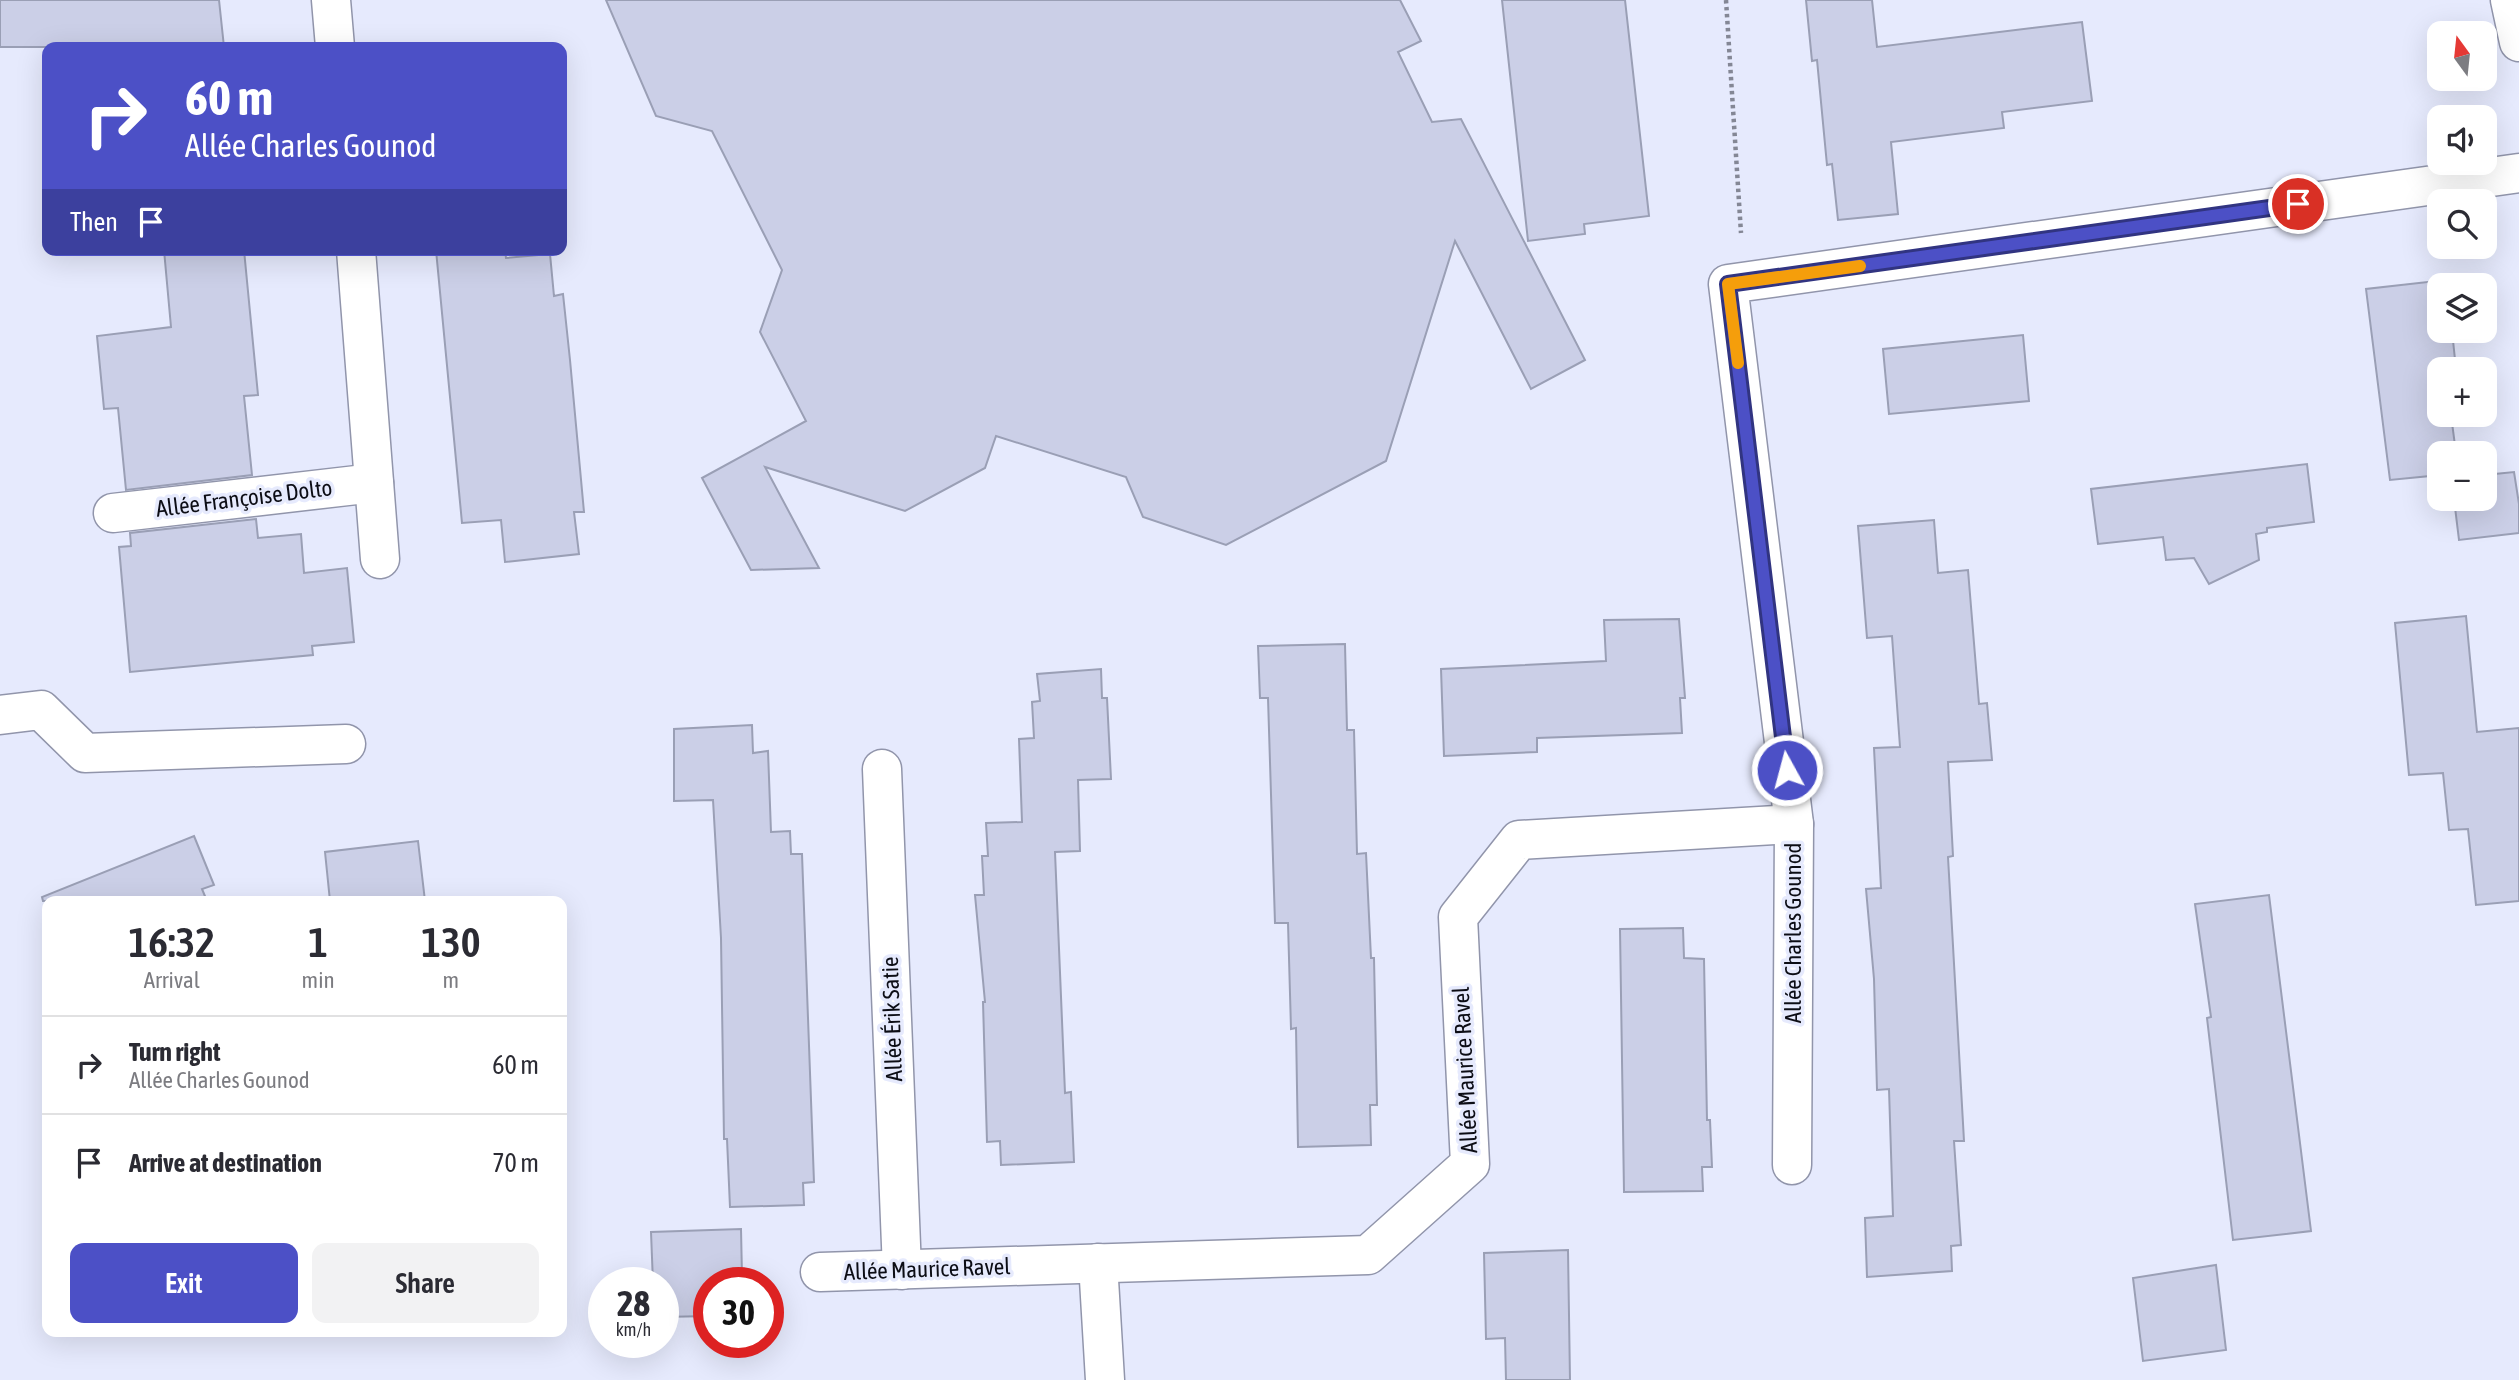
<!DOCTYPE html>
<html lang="en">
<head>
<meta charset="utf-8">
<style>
  :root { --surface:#fff; --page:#f2f2f3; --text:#2b2b33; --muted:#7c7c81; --line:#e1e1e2; --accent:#4c50c6 }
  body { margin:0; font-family:"Asap Condensed",sans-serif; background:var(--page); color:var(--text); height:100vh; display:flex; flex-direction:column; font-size:26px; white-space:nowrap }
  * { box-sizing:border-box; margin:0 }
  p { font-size:23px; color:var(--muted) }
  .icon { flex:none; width:38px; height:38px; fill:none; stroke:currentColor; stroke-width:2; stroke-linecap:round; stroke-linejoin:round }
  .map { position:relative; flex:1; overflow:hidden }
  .drawer { position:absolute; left:42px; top:896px; width:525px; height:441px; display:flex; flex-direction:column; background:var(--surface); border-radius:14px; box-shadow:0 7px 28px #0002 }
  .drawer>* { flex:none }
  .guide { position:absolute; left:42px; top:42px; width:525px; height:214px; border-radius:14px; box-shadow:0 7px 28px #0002; background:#4c50c6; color:#fff; overflow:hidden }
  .needle { width:46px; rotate:345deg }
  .fabs { position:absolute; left:2427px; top:21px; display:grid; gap:14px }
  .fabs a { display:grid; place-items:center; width:70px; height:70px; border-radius:14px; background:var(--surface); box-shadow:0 7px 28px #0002; font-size:35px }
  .speed { position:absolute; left:588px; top:1267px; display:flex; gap:14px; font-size:35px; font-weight:700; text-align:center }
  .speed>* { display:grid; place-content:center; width:91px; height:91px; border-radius:50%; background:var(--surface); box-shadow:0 7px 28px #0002; line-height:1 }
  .speed small { font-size:18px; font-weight:400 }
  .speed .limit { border:10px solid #d22; background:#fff; color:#111 }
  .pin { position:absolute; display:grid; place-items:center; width:60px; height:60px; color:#fff; margin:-30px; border:4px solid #fff; border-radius:50%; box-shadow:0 2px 7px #0007 }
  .me { position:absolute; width:77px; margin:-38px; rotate:353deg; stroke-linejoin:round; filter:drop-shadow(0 0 5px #0008) }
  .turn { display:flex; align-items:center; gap:24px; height:147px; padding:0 28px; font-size:32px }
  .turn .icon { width:91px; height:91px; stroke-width:2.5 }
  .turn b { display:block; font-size:49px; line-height:60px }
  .then { display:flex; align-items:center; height:66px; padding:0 28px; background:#0003; gap:14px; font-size:26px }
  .eta { display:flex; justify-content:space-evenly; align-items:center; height:119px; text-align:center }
  .eta b { font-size:42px; font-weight:600; line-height:49px }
  .action { display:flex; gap:14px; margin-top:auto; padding:14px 28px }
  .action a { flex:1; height:80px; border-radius:14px; background:var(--accent); color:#fff; font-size:28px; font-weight:600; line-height:80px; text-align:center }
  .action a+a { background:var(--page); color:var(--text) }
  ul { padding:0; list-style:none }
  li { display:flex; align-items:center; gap:21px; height:98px; padding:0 28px; border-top:2px solid var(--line) }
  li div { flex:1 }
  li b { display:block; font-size:26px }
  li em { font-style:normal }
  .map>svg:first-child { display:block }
  .building { fill:#cbcfe7; stroke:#9a9fb5; stroke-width:2 }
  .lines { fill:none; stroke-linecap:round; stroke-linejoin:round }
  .minor-casing { stroke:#9195ab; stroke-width:41 }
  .path { stroke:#848795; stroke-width:4.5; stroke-dasharray:3.5 3.5; stroke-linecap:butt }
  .minor { stroke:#fff; stroke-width:38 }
  .route-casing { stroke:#313481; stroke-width:18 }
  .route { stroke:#4c50c6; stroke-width:12 }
  .slow { stroke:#f59e0b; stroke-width:12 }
  .labels { text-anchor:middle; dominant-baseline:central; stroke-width:7; stroke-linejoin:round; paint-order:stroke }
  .street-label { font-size:23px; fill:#0c0d15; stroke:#e6eafd }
</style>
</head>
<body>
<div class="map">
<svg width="2519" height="1380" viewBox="0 0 2519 1380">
  <rect width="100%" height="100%" fill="#e6eafd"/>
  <g class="building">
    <path d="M0,0H219L224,47H0Z"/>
    <path d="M606,0H1400L1421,41L1398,52L1432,122L1461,119L1585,360L1531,389L1455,241L1386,461L1226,545L1143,517L1126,477L996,436L985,468L905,511L765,467L819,568L751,570L702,478L806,421L760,332L782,270L712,131L656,116Z"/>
    <path d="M1502,0H1625L1649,216L1584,224L1585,234L1528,241Z"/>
    <path d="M1806,0H1872L1877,47L2082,22L2092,101L2002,112L2004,128L1891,142L1898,214L1838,220L1832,164L1827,165L1817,60L1812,61Z"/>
    <path d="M164,250H244L258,395L244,396L252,475L126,490L118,408L104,409L97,336L171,327Z"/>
    <path d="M436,250H505L506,258L550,254L554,296L563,294L570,360L584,512H574L579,554L505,562L501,520L462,523Z"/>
    <path d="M2445,280V285H2440V331H2452L2456,369H2440V415H2451L2456,453H2440V475L2390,480L2366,289Z"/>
    <path d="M2023,335L2029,401L1889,414L1883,349Z"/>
    <path d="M2307,464L2314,522L2267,528V532L2256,534L2259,560L2209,584L2194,558L2166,560L2163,537L2098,544L2091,489Z"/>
    <path d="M2514,472L2519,504V533L2459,540L2454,499H2485V475Z"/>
    <path d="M256,519L258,538L301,534L304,573L347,568L354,642L312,646L313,655L130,672L119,547L131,546L130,533Z"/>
    <path d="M1934,520L1938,573L1968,570L1979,704L1987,703L1992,760L1948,762L1953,856L1948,857L1964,1141H1954L1961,1245L1951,1246L1952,1271L1867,1277L1865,1218L1893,1216L1889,1089L1877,1090L1874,979L1866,889L1881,888L1874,748L1900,747L1892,636L1867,638L1858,526Z"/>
    <path d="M2466,616L2477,732L2519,728V901L2476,905L2468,829L2449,830L2443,773L2409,775L2395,623Z"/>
    <path d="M1679,619L1685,698H1680L1682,733L1537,738V752L1444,756L1441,669L1606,661L1604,620Z"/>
    <path d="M1345,644L1347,730H1354L1357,854L1366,853L1371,958H1374L1377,1105H1370L1371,1145L1298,1147L1296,1028L1291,1029L1288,923H1275L1268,698H1260L1258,646Z"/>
    <path d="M1101,669L1102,698H1107L1111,779L1078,780L1080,851L1055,852L1065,1093L1071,1092L1074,1162L1001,1165L1000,1141L987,1142L983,1002H985L975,895H984L982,856H988L986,823L1022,822L1019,739L1034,738L1032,702L1040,701L1037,674Z"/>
    <path d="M752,725L753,753L768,751L771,832L790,831L791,854H802L814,1182L803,1183L804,1205L730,1207L727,1139H724L721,938L713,800L674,801V729Z"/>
    <path d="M194,836L214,885L202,889L207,901H43L42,897Z"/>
    <path d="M418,841L425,901H330L325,852Z"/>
    <path d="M2269,895L2311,1231L2233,1240L2207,1018L2211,1017L2195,904Z"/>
    <path d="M1683,928L1684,958L1704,959L1707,1120H1710L1712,1167H1702L1703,1191L1624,1192L1620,929Z"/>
    <path d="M741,1229L742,1276H727V1283H709V1316L663,1317V1283H653L651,1232Z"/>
    <path d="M1568,1250L1570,1380H1506L1505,1338L1486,1339L1484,1253Z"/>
    <path d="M2216,1265L2226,1350L2143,1361L2133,1278Z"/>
  </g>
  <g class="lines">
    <defs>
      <g id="minor">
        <path d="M331,0L335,47"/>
        <path d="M2510,0L2519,42"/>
        <path d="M356,250L380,559"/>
        <path d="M113,513L374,483"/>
        <path d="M0,715L41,710L85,753L346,744"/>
        <path d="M882,769L902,1270"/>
        <path d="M1792,1165L1794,824L1728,284L2519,173"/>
        <path d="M1098,1263L1105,1380"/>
        <path d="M820,1272L1368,1255L1470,1164L1458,917L1519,840L1794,824"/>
      </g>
    </defs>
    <use href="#minor" class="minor-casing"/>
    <path class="path" d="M1726,0L1741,233"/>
    <use href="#minor" class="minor"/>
  </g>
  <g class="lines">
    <defs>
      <path id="route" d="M1787,770L1728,284L2298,204"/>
    </defs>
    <use href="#route" class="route-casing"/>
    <use href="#route" class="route"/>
    <path class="slow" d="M1738,363L1728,284L1860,266"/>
  </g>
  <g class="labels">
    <g class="street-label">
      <text transform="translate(244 498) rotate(-7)">Allée Françoise Dolto</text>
      <text transform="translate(1793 933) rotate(-90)">Allée Charles Gounod</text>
      <text transform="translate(892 1019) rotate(-92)">Allée Érik Satie</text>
      <text transform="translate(1465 1070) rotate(-93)">Allée Maurice Ravel</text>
      <text transform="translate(927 1269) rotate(-2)">Allée Maurice Ravel</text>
    </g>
  </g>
</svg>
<div class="fabs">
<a><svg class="needle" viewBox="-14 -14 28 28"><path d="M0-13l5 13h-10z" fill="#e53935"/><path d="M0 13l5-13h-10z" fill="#7c7c81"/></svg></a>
<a><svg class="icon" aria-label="sound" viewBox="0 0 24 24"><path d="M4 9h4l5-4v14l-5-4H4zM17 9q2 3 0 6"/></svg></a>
<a><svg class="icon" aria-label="search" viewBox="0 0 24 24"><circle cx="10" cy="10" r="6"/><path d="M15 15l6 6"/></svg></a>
<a><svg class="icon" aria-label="layers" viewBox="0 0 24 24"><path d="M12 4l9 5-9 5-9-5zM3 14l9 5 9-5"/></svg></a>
<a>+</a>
<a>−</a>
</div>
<div class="speed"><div>28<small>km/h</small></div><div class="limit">30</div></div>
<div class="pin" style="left:2298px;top:204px;background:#d93025"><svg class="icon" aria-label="arrive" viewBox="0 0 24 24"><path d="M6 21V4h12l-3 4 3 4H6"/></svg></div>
<svg class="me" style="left:1787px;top:770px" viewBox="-20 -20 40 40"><circle r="17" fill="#4c50c6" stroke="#fff" stroke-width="3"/><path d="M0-11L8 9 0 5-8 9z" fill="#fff"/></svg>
<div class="guide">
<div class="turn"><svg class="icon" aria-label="right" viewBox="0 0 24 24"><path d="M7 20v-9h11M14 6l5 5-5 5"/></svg><div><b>60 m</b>Allée Charles Gounod</div></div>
<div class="then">Then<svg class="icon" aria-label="arrive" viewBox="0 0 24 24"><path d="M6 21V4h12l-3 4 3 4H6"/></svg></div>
</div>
<section class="drawer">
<div class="eta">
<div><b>16:32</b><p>Arrival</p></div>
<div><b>1</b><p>min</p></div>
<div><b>130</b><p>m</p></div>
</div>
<ul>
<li><svg class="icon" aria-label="right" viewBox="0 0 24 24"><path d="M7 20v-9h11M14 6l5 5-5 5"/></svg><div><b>Turn right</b><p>Allée Charles Gounod</p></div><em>60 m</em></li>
<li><svg class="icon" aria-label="arrive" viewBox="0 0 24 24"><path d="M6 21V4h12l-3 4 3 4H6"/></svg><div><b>Arrive at destination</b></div><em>70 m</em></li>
</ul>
<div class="action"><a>Exit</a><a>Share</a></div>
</section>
</div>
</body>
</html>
